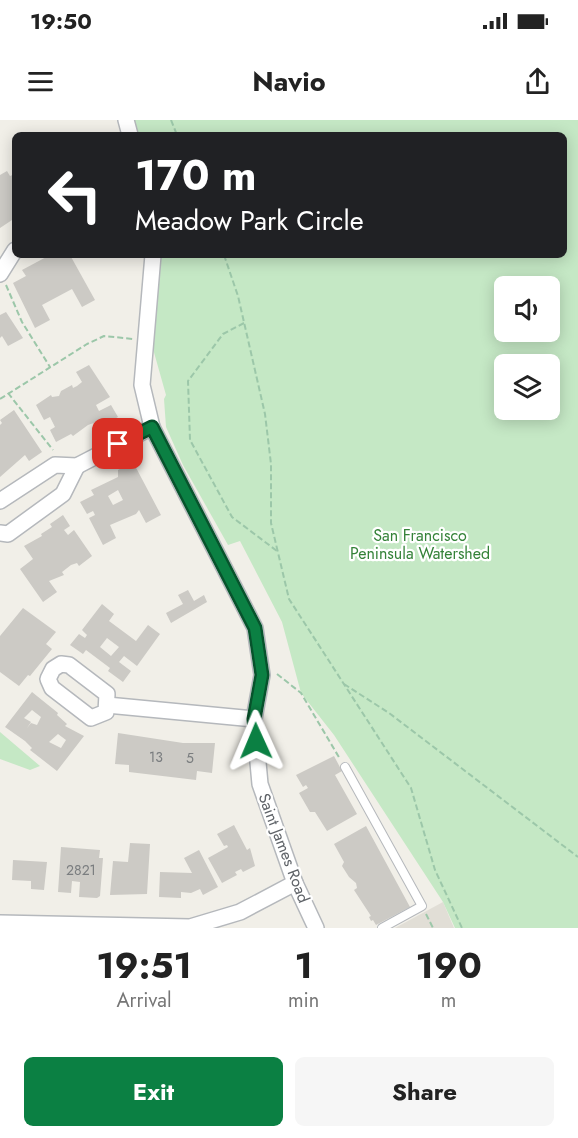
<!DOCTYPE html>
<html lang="en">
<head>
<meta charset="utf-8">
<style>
  :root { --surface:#fff; --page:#f6f6f6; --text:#222; --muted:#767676; --accent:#0b8043 }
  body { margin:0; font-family:Jost,sans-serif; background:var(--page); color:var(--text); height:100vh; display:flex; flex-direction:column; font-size:22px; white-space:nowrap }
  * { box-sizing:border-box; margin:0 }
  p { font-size:20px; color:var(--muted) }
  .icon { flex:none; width:33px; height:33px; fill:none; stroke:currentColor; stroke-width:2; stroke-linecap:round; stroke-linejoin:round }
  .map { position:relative; height:808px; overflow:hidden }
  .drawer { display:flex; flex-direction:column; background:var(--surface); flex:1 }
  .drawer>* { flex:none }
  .banner { position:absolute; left:12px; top:12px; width:555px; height:126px; border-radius:9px; box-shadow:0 3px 15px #0003; background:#202124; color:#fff; overflow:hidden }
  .buttons { position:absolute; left:494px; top:156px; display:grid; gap:12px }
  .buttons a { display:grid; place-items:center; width:66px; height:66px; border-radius:9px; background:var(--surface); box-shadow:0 3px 15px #0003; font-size:30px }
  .pin { position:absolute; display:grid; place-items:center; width:51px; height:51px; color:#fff; margin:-26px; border-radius:12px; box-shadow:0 3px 9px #0006 }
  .me { position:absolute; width:66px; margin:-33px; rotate:359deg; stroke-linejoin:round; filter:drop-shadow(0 0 4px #0008) }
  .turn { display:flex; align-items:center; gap:21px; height:126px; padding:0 24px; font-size:27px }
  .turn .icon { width:78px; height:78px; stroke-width:2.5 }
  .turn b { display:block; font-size:42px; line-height:51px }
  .eta { display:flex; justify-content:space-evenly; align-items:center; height:102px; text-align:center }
  .eta b { font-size:36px; font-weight:700; line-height:42px }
  .primary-button { display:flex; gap:12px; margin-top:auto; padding:12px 24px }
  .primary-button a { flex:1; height:69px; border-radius:9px; background:var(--accent); color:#fff; font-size:24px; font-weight:700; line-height:69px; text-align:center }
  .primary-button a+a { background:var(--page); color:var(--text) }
  .status { display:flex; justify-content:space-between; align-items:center; height:42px; padding:0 30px; background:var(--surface); direction:ltr }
  .status svg { height:16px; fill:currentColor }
  header { display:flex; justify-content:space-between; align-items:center; height:78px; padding:0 24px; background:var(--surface); font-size:27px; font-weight:700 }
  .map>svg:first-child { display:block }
  .education { fill:#e1ded6 }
  .green { fill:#c5e8c5; fill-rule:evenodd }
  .building { fill:#cccac5; fill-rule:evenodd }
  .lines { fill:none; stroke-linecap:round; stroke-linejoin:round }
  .lane-casing { stroke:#b5b8bc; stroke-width:10 }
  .street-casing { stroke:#b5b8bc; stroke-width:18 }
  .path { stroke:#9cc7a9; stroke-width:2; stroke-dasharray:6 3; stroke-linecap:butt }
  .lane { stroke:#fff; stroke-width:8 }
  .street { stroke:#fff; stroke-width:15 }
  .route-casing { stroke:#07532c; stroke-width:15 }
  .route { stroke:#0b8043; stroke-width:10 }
  .labels { text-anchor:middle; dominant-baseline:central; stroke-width:4.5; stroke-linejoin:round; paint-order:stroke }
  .number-label { font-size:14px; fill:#7a7d7f }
  .park-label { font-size:16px; fill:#348238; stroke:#fff }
  .street-label { font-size:16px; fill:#5f6368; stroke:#fff }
</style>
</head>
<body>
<div class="status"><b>19:50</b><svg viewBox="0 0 49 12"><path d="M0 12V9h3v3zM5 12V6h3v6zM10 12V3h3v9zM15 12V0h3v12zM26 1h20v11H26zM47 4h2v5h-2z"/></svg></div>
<header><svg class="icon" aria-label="menu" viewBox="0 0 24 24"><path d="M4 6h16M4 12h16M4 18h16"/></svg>Navio<svg class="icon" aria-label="share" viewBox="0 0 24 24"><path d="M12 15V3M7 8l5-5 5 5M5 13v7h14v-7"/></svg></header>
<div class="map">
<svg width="578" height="808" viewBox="0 0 578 808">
  <rect width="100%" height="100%" fill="#f1efe8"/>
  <path class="education" d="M443,782L454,808H395Z"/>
  <g class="green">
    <path d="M126,0H578V808H455L443,782L334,615L301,573L282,502L240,421L228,425L183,345L166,307L164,279L166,275L146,204L153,135H564V15H130ZM504,166H549V212H504ZM504,244H549V290H504Z"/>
    <path d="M0,612L40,646L30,650L0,639Z"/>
  </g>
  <g class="building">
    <path d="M7,51L10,56L15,54V98L0,108V55Z"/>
    <path d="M50,135H70L95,180L82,187L72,169L42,185L50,200L35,208L13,163L26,156L22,150Z"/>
    <path d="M6,192L23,218L8,226L2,216L0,218V195Z"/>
    <path d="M89,245L110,277L96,285L99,291L111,285L118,297L105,304L102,300L88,305L73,316L71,314L56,322L50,310L55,307L50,297L44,300L36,285L51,275L52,277L59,276L61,271L72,265L73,268L77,266L82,262L76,252Z"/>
    <path d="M14,290L42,332L29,341L25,335L0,357V305L2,303L0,300Z"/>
    <path d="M133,342L161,395L146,403L139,390L136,394L110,405L116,418L103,425L89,398L95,395L93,391L87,394L80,382L94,375L91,370L118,357V350ZM118,370L123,380L113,385L108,376Z"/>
    <path d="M63,395L70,406L64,410L68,415L74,410L92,436L79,446L77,443L71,445L62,452L64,455L49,461L57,472L43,482L20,449L33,439L24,426L42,416L41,414L52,407L50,404Z"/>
    <path d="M188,470L194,481L204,475L207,482L171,503L166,493L183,484L178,475Z"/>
    <path d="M102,484L114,494L109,501L136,521L148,505L160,514L137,546L124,536L119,542L131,551L123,562L108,551L110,548L86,530L83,534L70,525L79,514L85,518L87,515L82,510ZM107,518L119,527L111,536L100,527Z"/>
    <path d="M23,488L56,512L46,524L52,529L30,556L28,555L19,566L0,552V516Z"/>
    <path d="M32,572L58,593L57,595L67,604L65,606L84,616L57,651L30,630L32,628L25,621L5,607ZM32,590L41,597L37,605L31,603L27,608L31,602L24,598ZM58,614L66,620L61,628L49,622Z"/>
    <path d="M118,613L183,623H215L212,653L197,651L196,660L129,652V645L115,644Z"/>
    <path d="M334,636L342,651L335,655L357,694L327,711L315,692H310L299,673L308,668L306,665L303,667L296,655Z"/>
    <path d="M234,705L247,730L250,728L255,746L243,752L241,749L235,752L237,755L222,763L208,738L228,727L227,725L224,726L217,714Z"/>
    <path d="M366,706L410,787L376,805L373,800L371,801L369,797L371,796L354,770L357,768L356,763L349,757L342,746L344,742L334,724Z"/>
    <path d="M130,723L150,724L147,774L110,775L113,741L128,742Z"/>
    <path d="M61,727L100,730L99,738H103L100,776L97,778L79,777L80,762L72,761L71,773L58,772Z"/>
    <path d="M199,730L218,767L203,775L200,769L191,773L181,772V778L159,777L160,752L192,753L184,738Z"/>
    <path d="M13,740L47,742L44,770L31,769V761L12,760Z"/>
  </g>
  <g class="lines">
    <defs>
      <path id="lane" d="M345,647L422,786L382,808"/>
      <g id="street">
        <path d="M126,0L130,15"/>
        <path d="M153,135L142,265L152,307L255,508L262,555L254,599L260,664L295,763L316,808"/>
        <path d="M0,154L15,130"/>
        <path d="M0,381L55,345L77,346L152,307"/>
        <path d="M0,413L8,414L63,374L77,346"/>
        <path d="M61,544L69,545L107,574L106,592L91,598L52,568L48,559L53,549Z"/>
        <path d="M107,585L254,599"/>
        <path d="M0,803L190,807L240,792L295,763"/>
      </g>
    </defs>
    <use href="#lane" class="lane-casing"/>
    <use href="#street" class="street-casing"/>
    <g class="path">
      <path d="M171,0L177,15"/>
      <path d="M224,135L238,176L265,294L271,344V403L289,479L411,668L435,750L462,808"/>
      <path d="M6,165L22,202L50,247"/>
      <path d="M244,203L223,214L188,261L190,320L232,397L277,431"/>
      <path d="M8,273L53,330"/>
      <path d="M0,279L87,224L104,216L133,219"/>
      <path d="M277,554L301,573L340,639"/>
      <path d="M344,564L389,593L578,737"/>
      <path d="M426,794L433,808"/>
    </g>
    <use href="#lane" class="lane"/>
    <use href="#street" class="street"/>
  </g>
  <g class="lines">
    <defs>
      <path id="route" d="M118,324L152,307L255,508L262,555L254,599L256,621"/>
    </defs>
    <use href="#route" class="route-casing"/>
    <use href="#route" class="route"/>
  </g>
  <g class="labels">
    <g class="number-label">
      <text x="156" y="637">13</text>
      <text x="190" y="638">5</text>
      <text x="81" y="750">2821</text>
    </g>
    <g class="park-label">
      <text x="420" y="415">San Francisco<tspan x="420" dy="18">Peninsula Watershed</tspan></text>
    </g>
    <g class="street-label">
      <text transform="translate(284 728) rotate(69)">Saint James Road</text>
    </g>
  </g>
</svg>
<div class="buttons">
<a><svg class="icon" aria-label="sound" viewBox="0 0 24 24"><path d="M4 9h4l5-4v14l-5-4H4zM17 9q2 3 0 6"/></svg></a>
<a><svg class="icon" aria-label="layers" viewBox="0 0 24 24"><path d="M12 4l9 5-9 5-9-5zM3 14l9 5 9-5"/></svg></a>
</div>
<div class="pin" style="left:118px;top:324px;background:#d93025"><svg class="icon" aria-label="arrive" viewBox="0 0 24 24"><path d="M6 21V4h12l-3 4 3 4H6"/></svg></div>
<svg class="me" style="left:256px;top:621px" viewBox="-20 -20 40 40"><path d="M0-17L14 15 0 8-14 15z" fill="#0b8043" stroke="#fff" stroke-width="4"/></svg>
<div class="banner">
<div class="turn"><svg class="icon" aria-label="left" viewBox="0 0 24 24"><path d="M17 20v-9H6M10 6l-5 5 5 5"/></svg><div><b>170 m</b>Meadow Park Circle</div></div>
</div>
</div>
<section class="drawer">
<div class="eta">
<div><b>19:51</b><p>Arrival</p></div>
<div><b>1</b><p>min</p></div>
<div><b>190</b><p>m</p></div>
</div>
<div class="primary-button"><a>Exit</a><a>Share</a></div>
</section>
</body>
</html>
